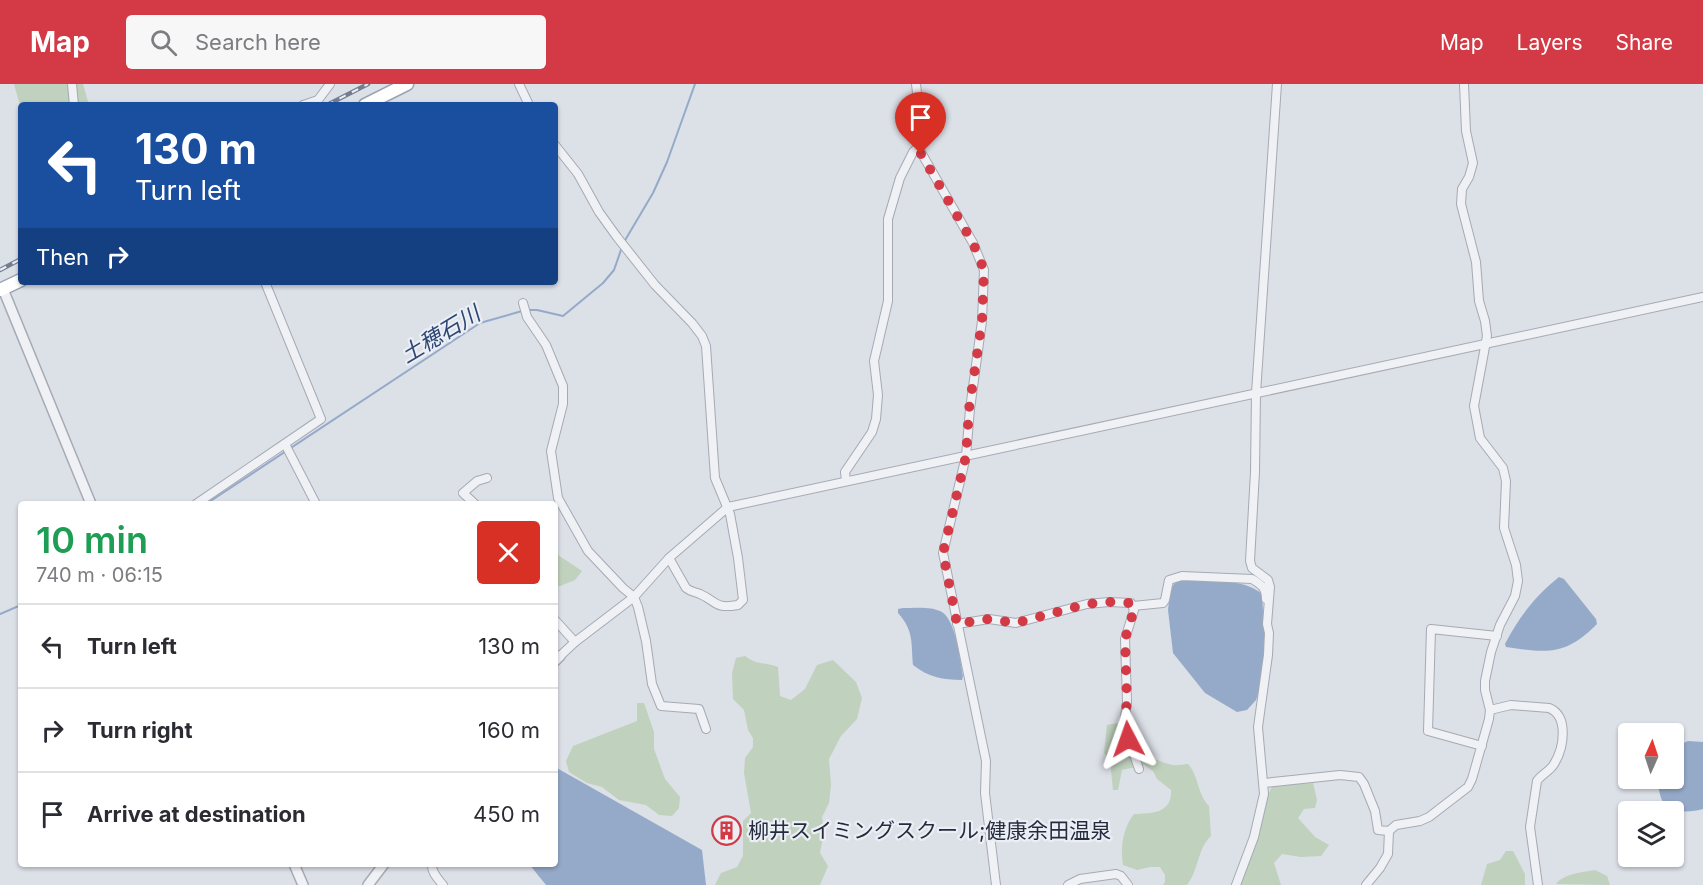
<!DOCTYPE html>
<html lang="en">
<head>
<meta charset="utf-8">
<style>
  :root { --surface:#fff; --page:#f7f7f7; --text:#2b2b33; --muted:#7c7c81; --line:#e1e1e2; --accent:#d33a45 }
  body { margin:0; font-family:Inter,"Noto Sans JP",sans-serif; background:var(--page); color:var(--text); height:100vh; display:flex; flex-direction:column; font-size:22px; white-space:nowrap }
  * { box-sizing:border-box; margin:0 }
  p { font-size:20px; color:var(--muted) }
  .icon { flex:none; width:33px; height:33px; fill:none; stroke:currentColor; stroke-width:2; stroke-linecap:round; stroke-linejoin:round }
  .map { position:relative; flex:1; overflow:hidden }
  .drawer { position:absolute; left:18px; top:417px; width:540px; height:366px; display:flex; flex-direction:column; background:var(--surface); border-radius:6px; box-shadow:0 2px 4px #0004 }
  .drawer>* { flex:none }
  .top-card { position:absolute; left:18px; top:18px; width:540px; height:183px; border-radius:6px; box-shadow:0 2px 4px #0004; background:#1a4fa0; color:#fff; overflow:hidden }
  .needle { width:39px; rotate:3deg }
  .fabs { position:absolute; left:1618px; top:639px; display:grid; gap:12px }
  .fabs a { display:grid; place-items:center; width:66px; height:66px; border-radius:6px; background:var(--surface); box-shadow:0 2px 4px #0004; font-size:30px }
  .pin { position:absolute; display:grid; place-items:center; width:51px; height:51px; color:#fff; margin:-62px -26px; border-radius:50% 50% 50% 0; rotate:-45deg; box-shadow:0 0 6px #0007 }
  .pin .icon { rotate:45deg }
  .me { position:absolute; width:66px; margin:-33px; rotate:356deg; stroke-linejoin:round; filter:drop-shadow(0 0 4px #0008) }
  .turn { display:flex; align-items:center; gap:21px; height:126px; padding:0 18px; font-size:27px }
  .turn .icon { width:78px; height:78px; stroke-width:2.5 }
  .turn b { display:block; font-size:42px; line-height:51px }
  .then { display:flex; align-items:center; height:57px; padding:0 18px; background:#0003; gap:12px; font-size:22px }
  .round { display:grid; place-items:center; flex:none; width:63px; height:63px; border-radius:6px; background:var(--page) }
  .summary { display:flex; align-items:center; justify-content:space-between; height:102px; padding:0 18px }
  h1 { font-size:36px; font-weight:600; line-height:45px; color:#1e9e55 }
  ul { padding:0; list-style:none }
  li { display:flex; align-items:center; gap:18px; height:84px; padding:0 18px; border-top:2px solid var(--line) }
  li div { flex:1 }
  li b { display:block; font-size:22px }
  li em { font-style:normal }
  header { display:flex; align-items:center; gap:36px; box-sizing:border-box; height:84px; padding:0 30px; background:var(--accent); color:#fff }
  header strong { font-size:28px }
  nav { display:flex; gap:33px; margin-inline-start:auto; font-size:21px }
  .search { width:420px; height:54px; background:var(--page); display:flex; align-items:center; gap:15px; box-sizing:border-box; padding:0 21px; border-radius:6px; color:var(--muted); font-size:22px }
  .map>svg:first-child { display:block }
  .green { fill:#c0d1bd }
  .water { fill:#95aac9 }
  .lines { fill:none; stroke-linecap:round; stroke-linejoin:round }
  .stream { stroke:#95aac9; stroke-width:2 }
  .minor-casing { stroke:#a5aab4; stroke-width:10 }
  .tertiary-casing { stroke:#a5aab4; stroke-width:12 }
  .primary-casing { stroke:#9ba3b3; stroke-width:15 }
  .minor { stroke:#eff1f5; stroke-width:8 }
  .tertiary { stroke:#eff1f5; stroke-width:9 }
  .primary { stroke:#fff; stroke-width:12 }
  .rail-casing { stroke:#757d91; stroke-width:4.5 }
  .rail { stroke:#ebeff5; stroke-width:2; stroke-dasharray:7; stroke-linecap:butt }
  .route { stroke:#d33a45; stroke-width:10; stroke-dasharray:0 18 }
  .labels { text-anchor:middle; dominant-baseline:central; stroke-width:4.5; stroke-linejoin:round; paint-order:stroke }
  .poi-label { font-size:21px; fill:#252c3e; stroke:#ebeff5; text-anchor:start }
  .water-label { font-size:22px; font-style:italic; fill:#2e4773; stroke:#ebeff5 }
</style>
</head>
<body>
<header>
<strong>Map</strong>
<div class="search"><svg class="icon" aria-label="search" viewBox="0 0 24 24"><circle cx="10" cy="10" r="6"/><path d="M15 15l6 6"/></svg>Search here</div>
<nav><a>Map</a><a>Layers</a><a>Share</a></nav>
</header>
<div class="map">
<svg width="1703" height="801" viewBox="0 0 1703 801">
  <rect width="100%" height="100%" fill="#dce0e7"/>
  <g class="green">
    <path d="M14,0H83L89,21H21V25Z"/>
    <path d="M555,469L582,487L575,496L555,504Z"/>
    <path d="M745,572C756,581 764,578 778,583L780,612L791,616L805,605L817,581L833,576L856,598L862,614L857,635L841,652L829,675L831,701L829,719L822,733L824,748L820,769L828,782L820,801H715L721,789L737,783L743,772V737L751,729L744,689L745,674L753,663V654L748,646L744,626L733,615L732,589L736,574Z"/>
    <path d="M637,619H644L654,648V665L665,695L680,713L679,724L672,732L659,731L646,721L619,716L602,703L587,699L569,688L566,677L573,662L637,637Z"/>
    <path d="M1117,639C1125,658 1153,678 1173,681C1178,682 1183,680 1188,680C1199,692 1197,710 1209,722L1211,752C1197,765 1199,786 1187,801H1163L1165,798V791L1160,783H1150L1137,786L1123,781C1120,764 1123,744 1134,730C1152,729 1172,730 1171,706L1157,695L1153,687L1144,681L1122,686L1118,706H1113L1110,676L1104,669L1107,641Z"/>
    <path d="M1313,699L1317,716L1315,724L1304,725L1298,734L1315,753L1329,761L1321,772L1301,773L1282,770L1274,779L1281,801H1239L1266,716L1272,702Z"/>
    <path d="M1506,767H1513L1525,790V801H1481L1487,780L1500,776Z"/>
    <path d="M1595,786L1607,792L1610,801L1556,800C1563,790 1583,788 1595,786Z"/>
  </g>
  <g class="water">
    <path d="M1559,493L1564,495L1596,535L1597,540C1565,572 1548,569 1506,563L1505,560C1519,533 1535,512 1559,493Z"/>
    <path d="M1180,496C1205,497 1242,493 1262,510L1265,562L1259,607L1256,616L1247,626L1237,628L1205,609L1173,569L1168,526L1170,507L1174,500Z"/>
    <path d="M903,524C915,524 931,522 942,528C956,537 960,576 963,592L962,596C943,596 928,593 913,581C911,558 914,547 898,529V525Z"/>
    <path d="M1688,657L1703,658V725C1689,729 1667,730 1661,714C1659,708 1658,701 1657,695L1674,694V663Z"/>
    <path d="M555,683L702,766L706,801H546L529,780H555Z"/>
  </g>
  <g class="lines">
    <g class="stream">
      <path d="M624,158L653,109L667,78L695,0"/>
      <path d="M528,226H537L563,232L603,199L614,186L622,163"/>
      <path d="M206,420L480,239L522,227"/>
      <path d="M0,530L21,521"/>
    </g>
    <defs>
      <g id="minor">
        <path d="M72,0L74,21"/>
        <path d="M519,0L529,21"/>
        <path d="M916,0L919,27L918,63L973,159L984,186L982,237L970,325L966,372L943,469L986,677L985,709L996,801"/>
        <path d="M303,21L318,16L330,0"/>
        <path d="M555,61L578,90L599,128L617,153L655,201L692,239L702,252L706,262L715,394L730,430L738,474L743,516L738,521C714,525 718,518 700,510C695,508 691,508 686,504L669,474"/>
        <path d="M523,219L527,233L546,261L563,302V320L551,367L558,414L588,467L623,504L634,513L638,523L646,557L652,600L661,622L699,625L706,645"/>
        <path d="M285,360L316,420"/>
        <path d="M846,397L845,388L872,348L876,335L878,311L874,277L888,217V135L900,94L913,68L918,63"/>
        <path d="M196,420L321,335L265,198"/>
        <path d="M475,420L463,409L477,397L487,394"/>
        <path d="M1133,522L1163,519L1165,516L1169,496L1182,492L1252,495C1262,501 1266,504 1266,515"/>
        <path d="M555,536L575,558"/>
        <path d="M957,540L989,535L1016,539L1087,520L1109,518L1131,519L1134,526L1125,555L1127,618L1124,641L1139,685"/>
        <path d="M560,572L575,558L634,513L669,474L728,423L1703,213"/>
        <path d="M1490,626L1511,621L1549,624C1569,632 1564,664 1554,680C1550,687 1542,690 1537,697L1530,743L1538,801"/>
        <path d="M1482,662L1428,647L1431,545L1497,552"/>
        <path d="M1264,699L1340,691L1359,693L1364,700L1375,727L1378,746L1389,747L1396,741L1420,737L1429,733L1468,703L1472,695L1489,635L1490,626L1485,606V597L1491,568L1500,541L1515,512L1518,497L1516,481L1504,444L1506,397L1503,384L1480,354L1474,322L1487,252L1485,237L1479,217L1476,178L1461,120L1462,105L1469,93L1473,79L1466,47L1464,0"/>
        <path d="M432,780C431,788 438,795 443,801"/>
        <path d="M1068,801L1080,795L1116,790L1121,792L1128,801"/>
        <path d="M1236,801L1254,753L1264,710L1258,643L1268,571L1269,549L1267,540L1270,503L1268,496L1252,484L1250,477L1255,388L1256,309L1277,0"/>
        <path d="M1366,801L1380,784L1388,770L1389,747"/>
      </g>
      <g id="tertiary">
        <path d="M3,205L91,420"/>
        <path d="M555,577L560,572"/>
        <path d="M294,780L303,801"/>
        <path d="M368,801L384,780"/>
      </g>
      <g id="primary">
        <path d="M365,21L407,0"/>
        <path d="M0,206L21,196"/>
      </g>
    </defs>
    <use href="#minor" class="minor-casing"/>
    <use href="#tertiary" class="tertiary-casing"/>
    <use href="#primary" class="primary-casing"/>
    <use href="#minor" class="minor"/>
    <use href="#tertiary" class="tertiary"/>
    <use href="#primary" class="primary"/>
    <defs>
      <g id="rail">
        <path d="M327,21L368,0"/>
        <path d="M0,186L21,175"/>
      </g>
    </defs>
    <use href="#rail" class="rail-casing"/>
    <use href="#rail" class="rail"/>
  </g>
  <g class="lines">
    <path class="route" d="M921,70L973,159L984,186L982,237L969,325L966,372L943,469L957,540L989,535L1016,539L1087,520L1109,518L1131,519L1134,526L1125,555L1127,618L1124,641L1128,655"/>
  </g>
  <defs>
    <symbol id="building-ring" viewBox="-11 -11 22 22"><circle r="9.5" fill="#ebeff5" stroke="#d33a45" stroke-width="1.5"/><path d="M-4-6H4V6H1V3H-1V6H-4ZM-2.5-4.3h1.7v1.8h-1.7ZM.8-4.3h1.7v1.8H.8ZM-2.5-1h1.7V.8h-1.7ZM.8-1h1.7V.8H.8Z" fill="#d33a45"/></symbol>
  </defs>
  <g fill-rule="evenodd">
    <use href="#building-ring" x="710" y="730" width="33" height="33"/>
  </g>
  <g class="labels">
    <g class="poi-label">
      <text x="748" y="746">柳井スイミングスクール;健康余田温泉</text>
    </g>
    <g class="water-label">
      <text transform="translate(440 250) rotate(-31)">土穂石川</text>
    </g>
  </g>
</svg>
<div class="fabs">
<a><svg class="needle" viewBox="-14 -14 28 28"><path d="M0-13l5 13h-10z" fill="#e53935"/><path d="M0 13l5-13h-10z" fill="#7c7c81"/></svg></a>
<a><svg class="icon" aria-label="layers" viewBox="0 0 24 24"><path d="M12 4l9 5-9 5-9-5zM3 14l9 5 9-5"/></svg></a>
</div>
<div class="pin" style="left:921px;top:70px;background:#d93025"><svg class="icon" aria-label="arrive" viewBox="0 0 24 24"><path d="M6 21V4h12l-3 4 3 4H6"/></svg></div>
<svg class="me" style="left:1128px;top:655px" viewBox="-20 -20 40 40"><path d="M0-17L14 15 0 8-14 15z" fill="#d33a45" stroke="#fff" stroke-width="4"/></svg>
<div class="top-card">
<div class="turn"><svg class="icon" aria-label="left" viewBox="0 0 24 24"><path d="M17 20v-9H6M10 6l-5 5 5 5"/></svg><div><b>130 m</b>Turn left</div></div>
<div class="then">Then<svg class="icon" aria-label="right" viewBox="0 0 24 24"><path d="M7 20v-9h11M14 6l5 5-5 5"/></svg></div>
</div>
<section class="drawer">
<div class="summary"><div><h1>10 min</h1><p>740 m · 06:15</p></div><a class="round" style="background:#d93025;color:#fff"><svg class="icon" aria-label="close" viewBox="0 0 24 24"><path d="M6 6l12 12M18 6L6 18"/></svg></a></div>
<ul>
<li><svg class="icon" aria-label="left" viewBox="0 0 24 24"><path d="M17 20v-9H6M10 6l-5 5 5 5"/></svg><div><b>Turn left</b></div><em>130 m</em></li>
<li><svg class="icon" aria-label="right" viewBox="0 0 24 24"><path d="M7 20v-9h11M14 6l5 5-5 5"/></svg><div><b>Turn right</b></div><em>160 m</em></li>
<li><svg class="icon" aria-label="arrive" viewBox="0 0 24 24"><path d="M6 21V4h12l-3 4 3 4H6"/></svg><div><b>Arrive at destination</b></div><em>450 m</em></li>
</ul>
</section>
</div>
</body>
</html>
